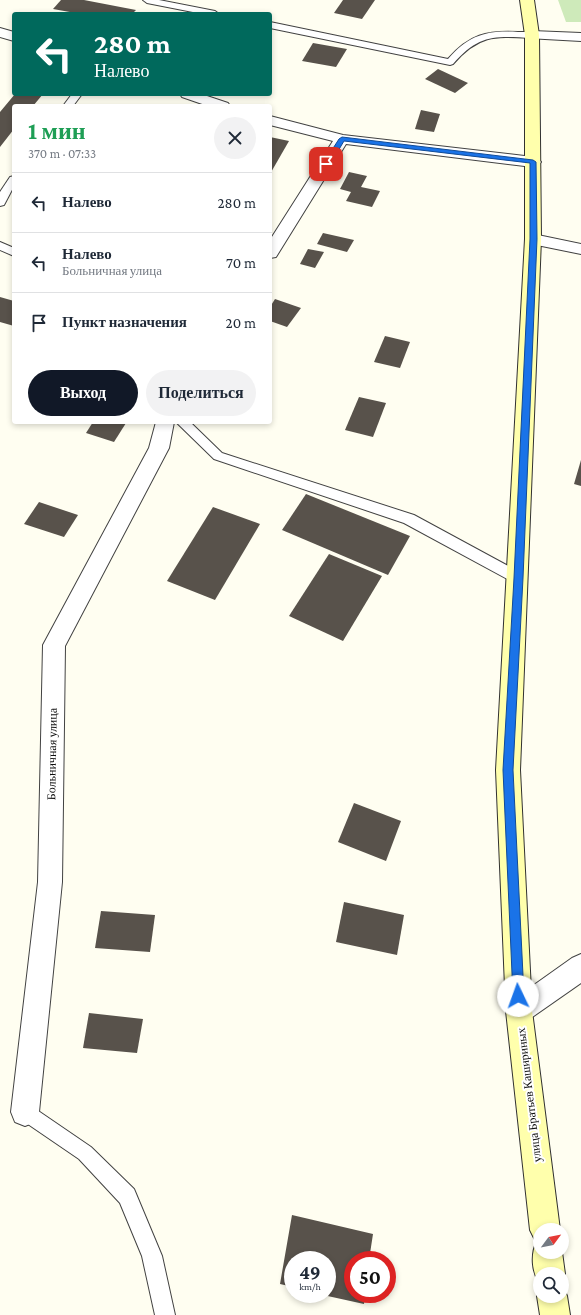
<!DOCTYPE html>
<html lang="ru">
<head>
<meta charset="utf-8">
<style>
  :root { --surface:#fff; --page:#f2f2f3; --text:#1f2937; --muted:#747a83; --line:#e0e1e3; --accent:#111827 }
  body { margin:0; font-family:"Crimson Pro",serif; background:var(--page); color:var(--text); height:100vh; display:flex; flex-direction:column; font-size:15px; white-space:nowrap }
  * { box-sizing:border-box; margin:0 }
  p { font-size:13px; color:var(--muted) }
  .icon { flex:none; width:22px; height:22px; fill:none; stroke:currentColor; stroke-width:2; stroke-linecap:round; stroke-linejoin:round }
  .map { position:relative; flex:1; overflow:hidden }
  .sheet { position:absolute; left:12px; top:104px; width:260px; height:320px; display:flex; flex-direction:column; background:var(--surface); border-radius:4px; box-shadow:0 2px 6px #0003 }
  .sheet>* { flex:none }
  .top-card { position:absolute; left:12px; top:12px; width:260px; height:84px; border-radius:4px; box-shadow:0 2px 6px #0003; background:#00695c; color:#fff; overflow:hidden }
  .needle { width:26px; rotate:58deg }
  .controls { position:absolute; left:533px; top:1223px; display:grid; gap:8px }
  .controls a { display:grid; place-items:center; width:36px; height:36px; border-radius:50%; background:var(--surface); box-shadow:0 2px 6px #0003; font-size:20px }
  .speed { position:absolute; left:284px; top:1251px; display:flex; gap:8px; font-size:20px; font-weight:700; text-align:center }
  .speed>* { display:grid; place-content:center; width:52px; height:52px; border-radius:50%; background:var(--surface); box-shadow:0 2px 6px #0003; line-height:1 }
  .speed small { font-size:10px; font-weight:400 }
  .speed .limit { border:6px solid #d22; background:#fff; color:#111 }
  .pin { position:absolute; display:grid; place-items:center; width:34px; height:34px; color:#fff; margin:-17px; border-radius:8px; box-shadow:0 2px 6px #0006 }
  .me { position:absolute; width:44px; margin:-22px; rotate:357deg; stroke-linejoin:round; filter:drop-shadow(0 0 3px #0008) }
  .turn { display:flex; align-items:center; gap:14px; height:84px; padding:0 16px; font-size:18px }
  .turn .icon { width:52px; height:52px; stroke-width:2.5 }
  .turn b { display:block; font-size:28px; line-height:34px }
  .round { display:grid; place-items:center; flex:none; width:42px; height:42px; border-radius:21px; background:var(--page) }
  .head { display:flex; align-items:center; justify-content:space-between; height:68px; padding:0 16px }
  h1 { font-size:24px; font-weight:700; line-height:30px; color:#1e9e55 }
  .primary-button { display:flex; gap:8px; margin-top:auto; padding:8px 16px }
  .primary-button a { flex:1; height:46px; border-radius:24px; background:var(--accent); color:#fff; font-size:16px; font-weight:700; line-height:46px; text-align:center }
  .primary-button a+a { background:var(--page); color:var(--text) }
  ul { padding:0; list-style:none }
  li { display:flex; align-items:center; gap:12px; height:60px; padding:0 16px; border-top:1px solid var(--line) }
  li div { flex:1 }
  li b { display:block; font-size:15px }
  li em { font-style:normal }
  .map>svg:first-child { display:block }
  .green { fill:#ceeaba }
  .building { fill:#58524b }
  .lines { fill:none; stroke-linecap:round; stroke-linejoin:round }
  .service-casing { stroke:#424242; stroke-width:2 }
  .minor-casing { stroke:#424242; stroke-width:2 }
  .secondary-casing { stroke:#313131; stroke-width:2 }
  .service { fill:#fff; fill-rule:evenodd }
  .minor { fill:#fff; fill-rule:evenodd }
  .secondary { fill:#ffffac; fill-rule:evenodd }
  .route { fill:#1a73e8; stroke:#114b97 }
  .labels { text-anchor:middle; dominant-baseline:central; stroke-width:4; stroke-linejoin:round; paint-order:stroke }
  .street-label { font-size:12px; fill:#0f0f0f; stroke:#fff }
</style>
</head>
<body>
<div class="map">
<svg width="581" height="1315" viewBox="0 0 581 1315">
  <rect width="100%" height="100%" fill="#fffef1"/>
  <path class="green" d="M558,0H581V22H566Z"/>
  <g class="building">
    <path d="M61,0H84L136,10L132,14H81L53,9Z"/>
    <path d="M343,0H375L362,19L334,13Z"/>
    <path d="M313,43L347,49L336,67L302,61Z"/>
    <path d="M438,69L468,83L455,93L425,79Z"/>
    <path d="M15,94H43L33,106H14V129L0,147V112Z"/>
    <path d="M421,110L440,114L434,132L415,129Z"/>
    <path d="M270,137L289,141L270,174Z"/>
    <path d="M349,172L367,176L361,187L380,191L372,207L346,201L351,192L340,189Z"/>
    <path d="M323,233L354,240L347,252L317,244Z"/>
    <path d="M308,249L324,252L315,268L300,264Z"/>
    <path d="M0,297L14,301V326L0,322Z"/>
    <path d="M275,299L301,308L287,327L270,321V307Z"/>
    <path d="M385,336L410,342L400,368L374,362Z"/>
    <path d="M359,397L386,403L373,437L345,430Z"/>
    <path d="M93,422H123L126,423L114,442L86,433Z"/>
    <path d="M581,460V486L574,484Z"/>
    <path d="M306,494L410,536L388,575L282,530Z"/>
    <path d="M39,502L78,515L64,537L24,524Z"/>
    <path d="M213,507L260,524L215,600L167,581Z"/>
    <path d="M329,554L382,576L343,641L289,616Z"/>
    <path d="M354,803L401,821L386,861L338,842Z"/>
    <path d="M344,902L404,915L397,955L336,942Z"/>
    <path d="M101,911L155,915L150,952L95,948Z"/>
    <path d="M89,1013L143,1019L137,1053L83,1048Z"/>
    <path d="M292,1215L373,1234L369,1260H353V1294H365L364,1304L323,1295L327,1294V1260H293V1287L280,1284Z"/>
  </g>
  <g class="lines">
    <defs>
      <g id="service">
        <path d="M143,0H159L215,11L219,14H203L147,3Z"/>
        <path d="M270,22L448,59C469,35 487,30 518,32C524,32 532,31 536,35L532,38C495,36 479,34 453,64L450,65L270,28Z"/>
        <path d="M72,94H82L73,106H63Z"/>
        <path d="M14,176V186L4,205L0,206V192L10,177Z"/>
        <path d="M0,242L14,248V256L0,250Z"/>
        <path d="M176,422H190L222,453L414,515L523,574L525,578L523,582L518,583L513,582L404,523L214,459Z"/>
        <path d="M25,1103L31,1106L91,1147L134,1189L162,1256L175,1315H155L142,1256L120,1203L79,1159L19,1118L16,1112L19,1106Z"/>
      </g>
      <g id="minor">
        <path d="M0,28L14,32V41L0,37Z"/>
        <path d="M532,31L581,33V41L527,38L525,35L527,32Z"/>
        <path d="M180,94H201L228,103L230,106H208L182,97Z"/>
        <path d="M270,116L343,135L533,157L538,159L541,162L538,165L533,167L346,144L276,257L270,258V240L333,141L270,125Z"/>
        <path d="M533,234L581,244V254L527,243L525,239L527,235Z"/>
        <path d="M156,422H174L169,448L65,646L62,882L39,1112L35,1122L25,1126L15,1122L11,1112L38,882L43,645L149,448Z"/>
        <path d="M581,954V983L528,1020L519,1024L510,1020L506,1011L510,1002L572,958Z"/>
      </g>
      <g id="secondary">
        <path d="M520,0H534L539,35L541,239L520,770L532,1011L560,1230H540V1252H562L565,1274L562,1281V1274H540V1285C532,1272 530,1255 537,1241L535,1240L530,1230L506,1011L496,770L525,239V35Z"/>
        <path d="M562,1285L567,1296L570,1315H540L537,1296L540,1288V1296H562Z"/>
      </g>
    </defs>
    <use href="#service" class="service-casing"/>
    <use href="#minor" class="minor-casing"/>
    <use href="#secondary" class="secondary-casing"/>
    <use href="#service" class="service"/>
    <use href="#minor" class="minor"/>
    <use href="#secondary" class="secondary"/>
  </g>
  <path class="route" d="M342,137L533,160L536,162L537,239L523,578L513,770L524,996L522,1000L518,1001L515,1000L513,996L503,770L514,578L530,239V163L344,141L329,166H324L323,164L339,139Z"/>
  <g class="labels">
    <g class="street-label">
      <text transform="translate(52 754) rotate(-89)">Больничная улица</text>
      <text transform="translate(529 1095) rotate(-97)">улица Братьев Кашириных</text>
    </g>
  </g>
</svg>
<div class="controls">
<a><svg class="needle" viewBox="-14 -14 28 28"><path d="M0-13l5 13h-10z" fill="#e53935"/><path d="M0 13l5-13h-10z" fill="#747a83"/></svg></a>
<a><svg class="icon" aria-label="search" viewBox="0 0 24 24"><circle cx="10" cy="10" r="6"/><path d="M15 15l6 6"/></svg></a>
</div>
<div class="speed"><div>49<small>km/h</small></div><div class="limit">50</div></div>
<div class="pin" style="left:326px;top:164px;background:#d93025"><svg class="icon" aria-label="arrive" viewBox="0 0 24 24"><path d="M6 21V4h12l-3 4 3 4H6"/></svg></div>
<svg class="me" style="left:518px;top:996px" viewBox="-20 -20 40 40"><circle r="19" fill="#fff"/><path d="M0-13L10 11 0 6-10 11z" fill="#1a73e8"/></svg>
<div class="top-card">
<div class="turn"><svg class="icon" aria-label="left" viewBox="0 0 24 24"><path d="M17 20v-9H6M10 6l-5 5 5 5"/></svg><div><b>280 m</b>Налево</div></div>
</div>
<section class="sheet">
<div class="head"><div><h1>1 мин</h1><p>370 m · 07:33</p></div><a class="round"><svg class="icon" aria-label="close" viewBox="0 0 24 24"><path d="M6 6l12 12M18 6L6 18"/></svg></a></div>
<ul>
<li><svg class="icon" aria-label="left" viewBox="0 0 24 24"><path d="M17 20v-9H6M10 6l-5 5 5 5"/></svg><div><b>Налево</b></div><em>280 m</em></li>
<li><svg class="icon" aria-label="left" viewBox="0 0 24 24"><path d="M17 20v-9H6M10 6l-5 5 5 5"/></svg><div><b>Налево</b><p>Больничная улица</p></div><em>70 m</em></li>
<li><svg class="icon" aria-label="arrive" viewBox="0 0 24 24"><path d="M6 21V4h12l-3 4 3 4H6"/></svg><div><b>Пункт назначения</b></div><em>20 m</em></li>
</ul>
<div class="primary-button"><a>Выход</a><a>Поделиться</a></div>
</section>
</div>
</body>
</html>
